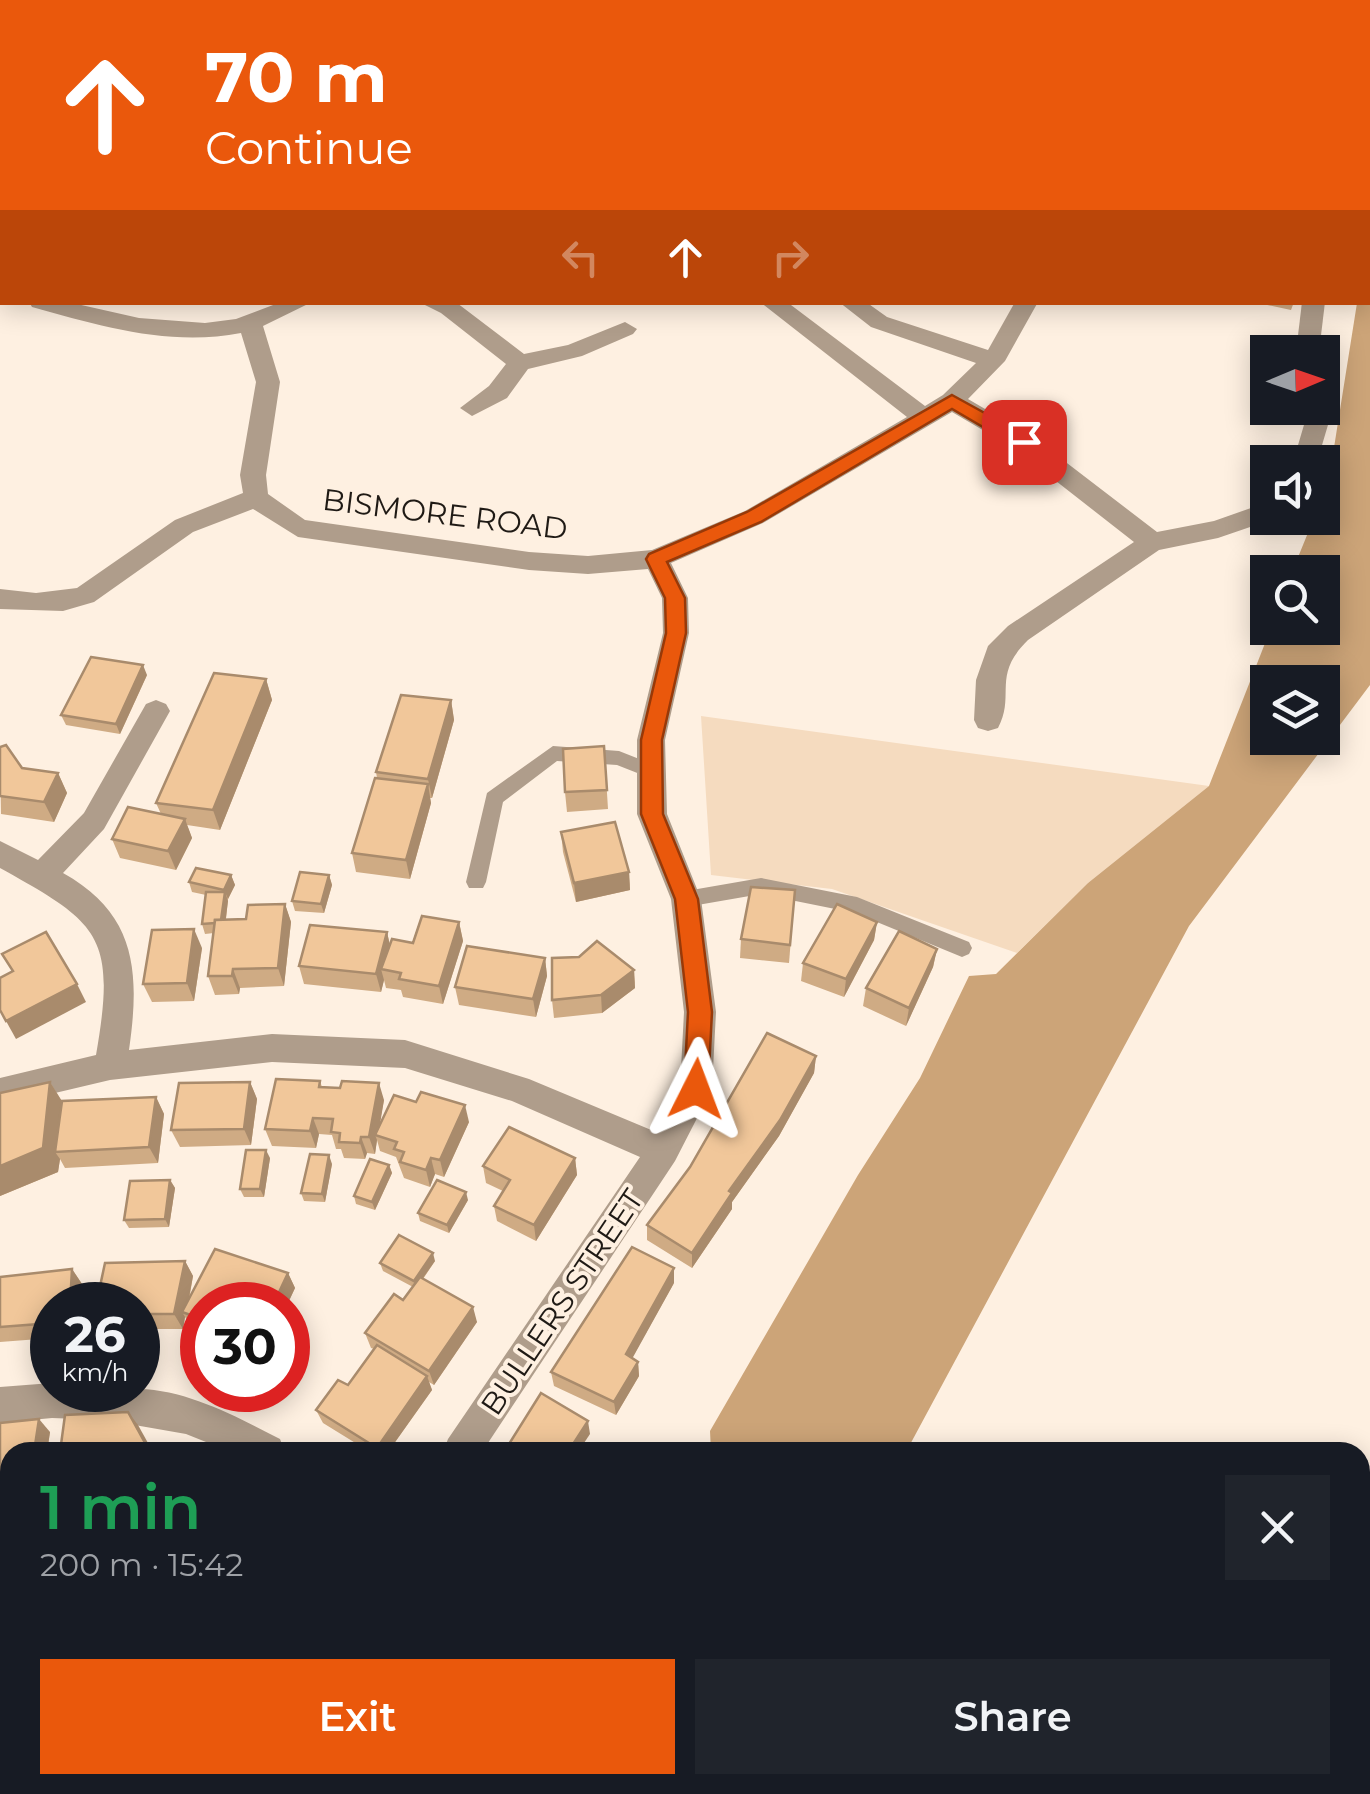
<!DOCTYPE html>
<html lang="en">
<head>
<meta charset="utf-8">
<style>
  :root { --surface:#171b24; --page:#20242c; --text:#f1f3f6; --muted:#9ea1a6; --accent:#ea580c }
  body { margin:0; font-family:Montserrat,sans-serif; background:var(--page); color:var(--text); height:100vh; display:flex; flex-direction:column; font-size:38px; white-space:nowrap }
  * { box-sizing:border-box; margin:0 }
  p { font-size:32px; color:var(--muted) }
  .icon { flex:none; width:55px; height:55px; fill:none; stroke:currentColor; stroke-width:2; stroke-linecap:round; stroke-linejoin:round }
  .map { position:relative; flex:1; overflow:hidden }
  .details { position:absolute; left:0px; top:1442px; width:1370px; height:352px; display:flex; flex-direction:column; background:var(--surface); border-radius:30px 30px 0 0; box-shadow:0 5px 25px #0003 }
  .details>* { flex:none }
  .hud { position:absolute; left:0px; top:0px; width:1370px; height:305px; box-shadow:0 5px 25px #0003; background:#ea580c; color:#fff; overflow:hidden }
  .needle { width:65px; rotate:88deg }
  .tools { position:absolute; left:1250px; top:335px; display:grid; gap:20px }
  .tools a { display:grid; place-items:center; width:90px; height:90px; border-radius:0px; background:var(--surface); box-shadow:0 5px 25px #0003; font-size:50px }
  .speed { position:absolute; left:30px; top:1282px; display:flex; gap:20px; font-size:50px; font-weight:700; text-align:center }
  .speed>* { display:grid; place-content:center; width:130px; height:130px; border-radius:50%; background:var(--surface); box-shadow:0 5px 25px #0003; line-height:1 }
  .speed small { font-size:25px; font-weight:400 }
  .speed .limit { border:15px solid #d22; background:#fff; color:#111 }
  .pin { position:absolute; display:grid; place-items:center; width:85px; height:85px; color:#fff; margin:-42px; border-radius:20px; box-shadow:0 5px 15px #0006 }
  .me { position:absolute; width:110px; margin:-55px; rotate:3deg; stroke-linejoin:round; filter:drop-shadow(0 0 8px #0008) }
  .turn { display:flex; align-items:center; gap:35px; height:210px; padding:0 40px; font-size:45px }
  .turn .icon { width:130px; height:130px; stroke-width:2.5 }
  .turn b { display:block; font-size:70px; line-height:85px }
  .lanes { display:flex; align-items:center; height:95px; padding:0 40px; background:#0003; justify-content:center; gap:50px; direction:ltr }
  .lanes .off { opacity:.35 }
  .round { display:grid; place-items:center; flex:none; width:105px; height:105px; border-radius:0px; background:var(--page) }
  .summary { display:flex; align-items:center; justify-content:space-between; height:170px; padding:0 40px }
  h1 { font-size:60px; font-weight:600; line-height:75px; color:#1e9e55 }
  .action { display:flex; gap:20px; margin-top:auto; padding:20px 40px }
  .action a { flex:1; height:115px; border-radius:0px; background:var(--accent); color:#fff; font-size:40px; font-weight:600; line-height:115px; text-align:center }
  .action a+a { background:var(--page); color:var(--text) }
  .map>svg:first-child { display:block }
  .green { fill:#f5dbbf }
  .forest { fill:#cca478; fill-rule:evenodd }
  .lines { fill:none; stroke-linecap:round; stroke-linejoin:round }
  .lane { fill:#af9d8b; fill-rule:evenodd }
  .street { fill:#af9d8b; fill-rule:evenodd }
  .wall { fill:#cfab84 }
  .shaded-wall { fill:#a98b6c }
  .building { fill:#f1c79a; stroke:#a98b6c; stroke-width:2.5 }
  .route { fill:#ea580c; stroke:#983908; stroke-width:2.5 }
  .labels { text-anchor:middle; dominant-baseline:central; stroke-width:8; stroke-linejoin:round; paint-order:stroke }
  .street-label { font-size:30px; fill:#1f1a15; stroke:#fef0e1 }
</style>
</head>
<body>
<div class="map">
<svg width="1370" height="1794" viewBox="0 0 1370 1794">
  <rect width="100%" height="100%" fill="#fef0e1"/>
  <path class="green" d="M701,716L1209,786L1088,883L1017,953L832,889L711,875Z"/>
  <g class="forest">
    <path d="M1370,222V685L1189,926L906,1452H711L710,1431L858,1175L920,1078L969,976L996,974L1088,883L1209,786L1271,628H1322V572H1292L1314,518H1322L1323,494L1329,479L1357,303L1368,302ZM1268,682H1322V738H1268Z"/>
    <path d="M508,1785H728L723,1794H503Z"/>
  </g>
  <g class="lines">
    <g class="lane">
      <path d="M553,746L619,751L657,766L660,771L650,778L617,765L557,761L503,802L486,882L483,888H469L466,882L487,793Z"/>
      <path d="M761,878L857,897L969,942L972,948L969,954L962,957L855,913L761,894L686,907L679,905L676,899L679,893L686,891Z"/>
    </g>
    <g class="street">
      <path d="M846,0H866V2H847Z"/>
      <path d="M876,0H985L987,2H878Z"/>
      <path d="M1342,0H1362V2H1343Z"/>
      <path d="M0,14L2,15V29L0,28Z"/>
      <path d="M29,302H68L139,318L205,323L236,319L281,302H312L263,326L280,382L266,475L268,494L305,520L529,552L588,556L652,550L745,511L907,417L760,302H787L925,406L943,395L976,363L871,327L839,302H866L887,317L988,350L1015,302H1038L1005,361L968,399L1033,437L1157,532L1214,521L1268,502V518H1276L1218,538L1159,550L1028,640C991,676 1016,694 998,728L988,731L978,728L974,720L976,680L988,646L1008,626L1134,542L1015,449L952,412L763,523L671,563L688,598L689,633L665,740L667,814L701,899L716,1012L712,1089L675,1161L482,1452H443L448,1439L640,1157L512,1101L405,1068L272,1062L110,1080L0,1106V1078L96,1055C117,935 99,923 0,868V841L38,860L84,813L146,704L156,700L166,704L170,711L104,829L63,873C137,914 140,973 129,1050L272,1034L405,1040L529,1079L656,1132L680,1088L684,1012L671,899L637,814V740L663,633L662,598L648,569L588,574L529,570L298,537L253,509L193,532L94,602L63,611L0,609V589L36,593L77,588L175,520L243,493L240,475L256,382L241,333C170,347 100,326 32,307Z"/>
      <path d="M419,302L457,303L524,354L568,345L625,322L637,329L633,334L582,356L528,369L507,398L472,416L460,408L489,386L506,364L441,313Z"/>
      <path d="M1302,302H1325L1319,352H1296Z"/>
      <path d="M1322,400L1333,408L1317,462H1293L1309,408H1322Z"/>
      <path d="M52,1383V1390C81,1390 113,1388 139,1389C188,1390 237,1417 280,1439L285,1452H231L186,1434L106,1420L52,1418L0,1423V1387Z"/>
      <path d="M214,1785H258L254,1794H211Z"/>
    </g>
  </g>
  <g class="wall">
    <path d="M1253,302H1294L1291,310Z"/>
    <path d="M147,675L120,734L66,725L61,715Z"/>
    <path d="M266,679L272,700L220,830L187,825L192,838L176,870L120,858L112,839L161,814L156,803Z"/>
    <path d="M451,700L454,720L432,798H430L431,803L410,879L356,872L352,853L377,778L376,772Z"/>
    <path d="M604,746L608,809L567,812L565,792Z"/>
    <path d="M0,747L22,768L58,773L67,793L54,822L1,814Z"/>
    <path d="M561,832L629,872L630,890L576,902L563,852Z"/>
    <path d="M231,875L235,885L228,899L226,919H246L285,904L291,922L284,986L240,988L239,994L215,995L208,976L214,933L205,934L202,924L206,895L192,892L189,882Z"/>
    <path d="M329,875L332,885L324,913L295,911L292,901Z"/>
    <path d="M795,890L789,963L740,958L741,939Z"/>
    <path d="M459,922L463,941L443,1004L403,997L401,990L386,988L384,980L381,992L304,984L299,966L387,932L390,945L413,943Z"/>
    <path d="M877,922L874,940L844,997L801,981L803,963Z"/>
    <path d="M202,948L194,1001L152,1002L143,984Z"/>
    <path d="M937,949L933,967L906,1026L863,1006L866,988Z"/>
    <path d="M545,958L547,976L536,1017L459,1005L455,987Z"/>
    <path d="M634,970L635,988L602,1013L554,1018L552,1000Z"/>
    <path d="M816,1056L814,1073L779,1136L732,1202V1209L692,1268L647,1240V1225Z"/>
    <path d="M320,1081L322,1087L384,1100L379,1126L469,1122L444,1177L435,1174L430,1187L404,1178L396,1157L380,1151L377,1140L375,1154L367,1153L365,1159L344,1158L341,1149H336L332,1135L319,1134L316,1148L272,1146L265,1129Z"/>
    <path d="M50,1082L62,1102L156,1097L164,1114L158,1163L65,1168L60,1159L58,1172L0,1196V1093Z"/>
    <path d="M250,1082L257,1099L251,1145L180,1147L171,1130Z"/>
    <path d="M270,1158L264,1197H244L240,1189Z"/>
    <path d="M575,1158L577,1175L536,1241L497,1221L494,1206L503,1191L486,1183L483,1166Z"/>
    <path d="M332,1164L325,1202L304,1201L301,1193Z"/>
    <path d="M389,1165L392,1173L375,1210L356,1204L354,1196Z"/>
    <path d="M170,1180L175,1188L169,1227L129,1228L124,1220Z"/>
    <path d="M468,1200L449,1233L420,1221L418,1213Z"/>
    <path d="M185,1261L193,1276L189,1300L288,1273L295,1288L287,1305H202V1331L191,1326L185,1317L183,1329H138V1305Z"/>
    <path d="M435,1261L423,1279L477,1322L434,1385L429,1382L432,1390L388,1452H370L323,1423L316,1410L348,1385L374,1349L371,1348L365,1333L403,1300L413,1287L383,1271L380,1263Z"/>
    <path d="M72,1269L82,1284L81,1305H52V1338L0,1342V1277Z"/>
    <path d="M674,1283L632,1358L638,1362L639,1376L616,1415L554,1386L551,1372Z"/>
    <path d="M0,1423L50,1432L47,1452H10V1512H0Z"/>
  </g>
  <g class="shaded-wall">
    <path d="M143,665L147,675L120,734L116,724Z"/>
    <path d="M266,679L272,700L220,830L213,810Z"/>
    <path d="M451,700L454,720L432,798L428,779Z"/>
    <path d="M58,773L67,793L54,822L44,802Z"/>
    <path d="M428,784L431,803L410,879L406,860Z"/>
    <path d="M185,819L192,838L176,870L168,851Z"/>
    <path d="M629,872L630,890L576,902L574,883Z"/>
    <path d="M231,875L235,885L228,899L224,890Z"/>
    <path d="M329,875L332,885L324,913L321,904Z"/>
    <path d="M225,892L228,901L224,933L220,923Z"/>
    <path d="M285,904L291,922L284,986L278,968Z"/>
    <path d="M459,922L463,941L443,1004L439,986Z"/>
    <path d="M877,922L874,940L844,997L846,979Z"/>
    <path d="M194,929L202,948L194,1001L187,983Z"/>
    <path d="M387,932L391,951L381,969L384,980L381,992L376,974Z"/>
    <path d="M937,949L933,967L906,1026L909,1008Z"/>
    <path d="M545,958L547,976L536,1017L533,999Z"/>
    <path d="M233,969L240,988L239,994L232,976Z"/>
    <path d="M634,970L635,988L602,1013L601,995Z"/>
    <path d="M77,984L86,1002L16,1039L6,1021Z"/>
    <path d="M816,1056L814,1073L779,1136L732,1202V1209L692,1268V1253L729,1191Z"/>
    <path d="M50,1082L65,1106L55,1152L60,1159L58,1172L0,1196V1166Z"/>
    <path d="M250,1082L257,1099L251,1145L244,1129Z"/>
    <path d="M379,1083L384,1100L378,1136L375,1135L377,1140L375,1154L369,1137Z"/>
    <path d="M156,1097L164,1114L158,1163L149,1147Z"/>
    <path d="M465,1105L469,1122L444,1177L440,1160Z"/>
    <path d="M313,1118L319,1134L316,1148L310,1131Z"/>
    <path d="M361,1137L367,1153L365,1159L360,1143Z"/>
    <path d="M266,1150L270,1158L264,1197L260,1189Z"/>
    <path d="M329,1155L332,1164L325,1202L322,1194Z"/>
    <path d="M431,1158L435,1174L430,1187L426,1170Z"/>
    <path d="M575,1158L577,1175L536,1241L534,1225Z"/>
    <path d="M389,1165L392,1173L375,1210L372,1202Z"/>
    <path d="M170,1180L175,1188L169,1227L165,1219Z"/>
    <path d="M466,1192L468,1200L449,1233L447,1225Z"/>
    <path d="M433,1253L435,1261L416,1288L414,1281Z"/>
    <path d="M185,1261L193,1276L186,1313L182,1312L185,1317L183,1329L174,1314Z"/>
    <path d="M674,1268V1283L627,1368L626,1354Z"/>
    <path d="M72,1269L82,1284L81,1305H70Z"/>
    <path d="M288,1273L295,1288L287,1305H273Z"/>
    <path d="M473,1307L477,1322L434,1385L429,1371Z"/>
    <path d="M638,1362L639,1376L616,1415L614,1402Z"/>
    <path d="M427,1376L432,1390L388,1452H380L377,1448Z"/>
    <path d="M128,1412L138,1425L153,1452H149Z"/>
    <path d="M39,1419L50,1432L47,1452H34Z"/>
    <path d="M588,1421L590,1434L578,1452H568Z"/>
    <path d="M100,1785H117L110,1794H93Z"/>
    <path d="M376,1785H387L381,1794H370Z"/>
  </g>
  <g class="building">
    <path d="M1241,0H1280L1279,2Z"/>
    <path d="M1306,0H1340V2H1305Z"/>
    <path d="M91,657L143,665L116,724L61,715Z"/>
    <path d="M214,673L266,679L213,810L156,803Z"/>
    <path d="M401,695L451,700L428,779L376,772Z"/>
    <path d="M6,745L22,768L58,773L44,802L0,796V747Z"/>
    <path d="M604,746L607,790L565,792L563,749Z"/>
    <path d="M375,778L428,784L406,860L352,853Z"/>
    <path d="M128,807L185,819L168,851L112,839Z"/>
    <path d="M615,822L629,872L574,883L561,832Z"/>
    <path d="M196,868L231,875L224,890L189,882Z"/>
    <path d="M300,872L329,875L321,904L292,901Z"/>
    <path d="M751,887L795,890L790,945L741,939Z"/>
    <path d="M206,892H225L221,920H215V923L202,924Z"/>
    <path d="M285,904L278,968L233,969L232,976H208L215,920L246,919L248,905Z"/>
    <path d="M837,904L877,922L846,979L803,963Z"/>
    <path d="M422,916L459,922L439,986L399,979L401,973L381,969L392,939L413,943Z"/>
    <path d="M310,925L387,932L376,974L299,966Z"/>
    <path d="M194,929L187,983L143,984L152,930Z"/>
    <path d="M899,931L937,949L909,1008L866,988Z"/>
    <path d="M46,932L77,984L6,1021L0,1010V978L13,971L2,954Z"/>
    <path d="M597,941L634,970L601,995L552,1000V958L579,957Z"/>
    <path d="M467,946L545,958L533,999L455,987Z"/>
    <path d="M767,1033L816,1056L780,1120L729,1191L732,1193L692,1253L647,1225L690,1167Z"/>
    <path d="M276,1079L320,1081L319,1087L340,1088L342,1081L379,1083L369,1137H361L360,1143L339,1142L340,1133L331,1132L333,1119L313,1118L310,1131L265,1129Z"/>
    <path d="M50,1082L43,1148L0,1166V1093Z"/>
    <path d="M250,1082L244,1129L171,1130L179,1083Z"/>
    <path d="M421,1092L465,1105L440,1160L431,1158L426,1170L400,1162L404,1152L394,1149L397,1142L375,1135L394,1095L416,1102Z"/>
    <path d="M156,1097L149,1147L55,1152L62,1101Z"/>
    <path d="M509,1127L575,1158L534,1225L494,1206L510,1180L483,1166Z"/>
    <path d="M246,1150H266L260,1189H240Z"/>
    <path d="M310,1154L329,1155L322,1194L301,1193Z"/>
    <path d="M370,1159L389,1165L372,1202L354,1196Z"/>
    <path d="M170,1180L165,1219L124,1220L130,1181Z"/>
    <path d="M437,1180L466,1192L447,1225L418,1213Z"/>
    <path d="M399,1235L433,1253L414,1281L380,1263Z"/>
    <path d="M632,1247L674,1268L626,1354L638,1362L614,1402L551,1372Z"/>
    <path d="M215,1249L288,1273L273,1305H202V1319L182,1312Z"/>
    <path d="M185,1261L174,1314H138V1305H96L105,1263Z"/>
    <path d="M72,1269L70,1305H52V1323L0,1327V1277Z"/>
    <path d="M420,1277L473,1307L429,1371L365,1333L394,1294L403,1300Z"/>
    <path d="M377,1345L427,1376L377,1448L316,1410L338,1380L348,1385Z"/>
    <path d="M541,1393L588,1421L568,1452H504Z"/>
    <path d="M128,1412L150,1452H60L65,1415Z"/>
    <path d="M39,1419L34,1452H10V1499H0V1423Z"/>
    <path d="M20,1785H100L93,1794H15Z"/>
    <path d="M283,1785H376L370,1794H277Z"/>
  </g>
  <path class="route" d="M952,395L1030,438V447H1017L952,409L761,522L667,562L685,598L686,633L662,740L663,814L698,899L712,1012L708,1089L705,1097L696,1100L687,1097L684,1089L688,1012L675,899L641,814V740L666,633L665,598L646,559L649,554L747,512Z"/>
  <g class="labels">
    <g class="street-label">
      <text transform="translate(445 514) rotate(7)">BISMORE ROAD</text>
      <text transform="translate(562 1302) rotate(-56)">BULLERS STREET</text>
    </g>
  </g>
</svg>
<div class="tools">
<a><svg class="needle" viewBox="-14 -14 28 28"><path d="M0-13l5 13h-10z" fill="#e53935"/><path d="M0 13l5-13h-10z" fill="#9ea1a6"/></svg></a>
<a><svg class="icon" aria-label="sound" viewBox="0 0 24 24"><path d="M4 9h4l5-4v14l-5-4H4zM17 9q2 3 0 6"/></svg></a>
<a><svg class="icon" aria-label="search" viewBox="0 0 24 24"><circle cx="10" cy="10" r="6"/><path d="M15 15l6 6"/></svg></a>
<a><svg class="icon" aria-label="layers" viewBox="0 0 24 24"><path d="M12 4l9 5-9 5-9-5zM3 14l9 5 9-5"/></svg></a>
</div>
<div class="speed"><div>26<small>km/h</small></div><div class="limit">30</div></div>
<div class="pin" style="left:1024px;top:442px;background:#d93025"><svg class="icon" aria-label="arrive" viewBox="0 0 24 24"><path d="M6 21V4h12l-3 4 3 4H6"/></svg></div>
<svg class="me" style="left:696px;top:1089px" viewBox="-20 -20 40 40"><path d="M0-17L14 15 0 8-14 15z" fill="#ea580c" stroke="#fff" stroke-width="4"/></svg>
<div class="hud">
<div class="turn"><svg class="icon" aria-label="ahead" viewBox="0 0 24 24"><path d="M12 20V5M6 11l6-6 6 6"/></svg><div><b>70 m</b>Continue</div></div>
<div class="lanes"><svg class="icon off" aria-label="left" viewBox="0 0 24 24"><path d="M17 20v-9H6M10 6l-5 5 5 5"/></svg><svg class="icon" aria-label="ahead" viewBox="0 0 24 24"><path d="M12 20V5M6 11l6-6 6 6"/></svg><svg class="icon off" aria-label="right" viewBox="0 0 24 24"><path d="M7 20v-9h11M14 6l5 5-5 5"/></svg></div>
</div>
<section class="details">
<div class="summary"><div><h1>1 min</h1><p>200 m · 15:42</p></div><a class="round"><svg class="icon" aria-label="close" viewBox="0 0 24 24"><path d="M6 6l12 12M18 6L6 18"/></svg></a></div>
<div class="action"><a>Exit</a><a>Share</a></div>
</section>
</div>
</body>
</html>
